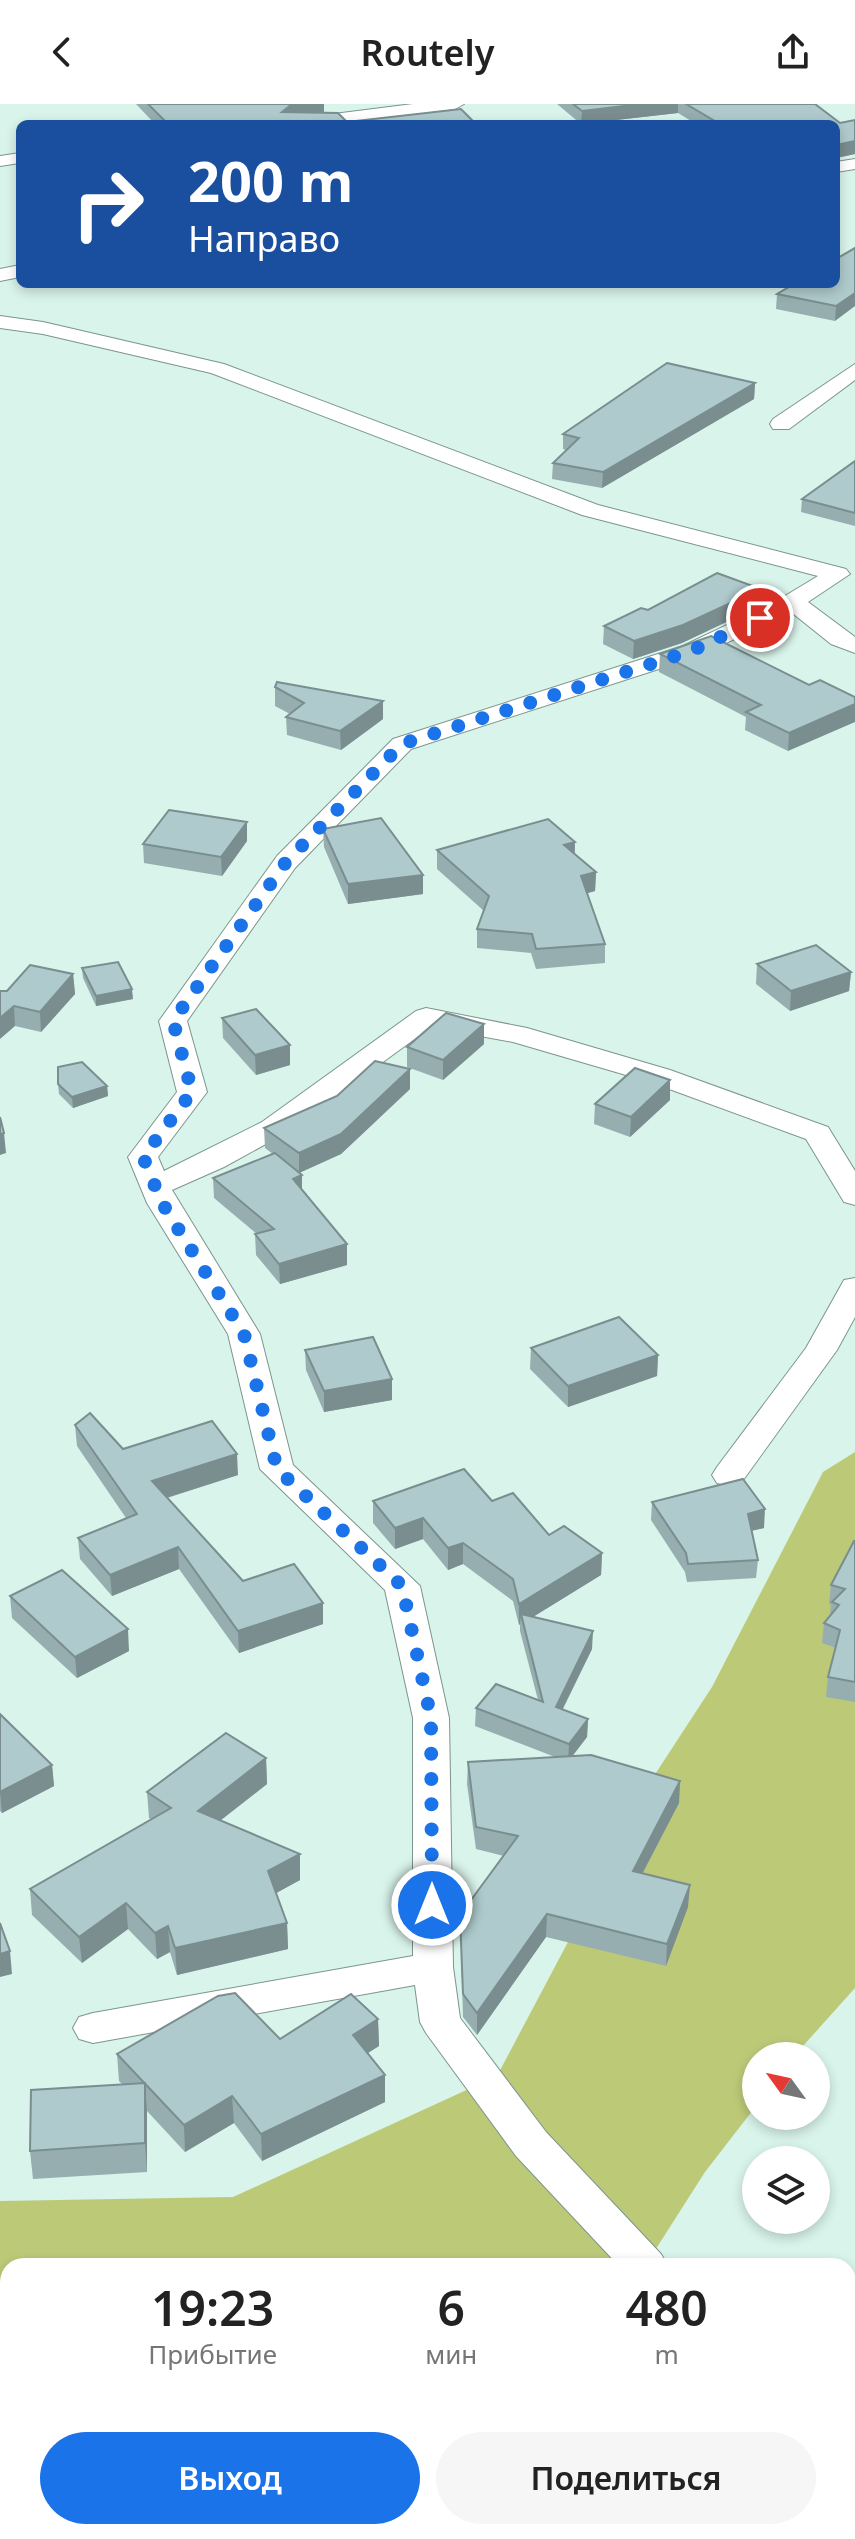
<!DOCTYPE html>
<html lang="ru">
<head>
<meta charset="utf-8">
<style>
  :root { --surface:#fff; --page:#f6f6f6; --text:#222; --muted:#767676; --accent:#1a73e8 }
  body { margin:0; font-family:"Noto Sans",sans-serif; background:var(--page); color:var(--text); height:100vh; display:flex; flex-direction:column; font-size:30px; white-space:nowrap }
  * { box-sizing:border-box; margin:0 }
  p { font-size:26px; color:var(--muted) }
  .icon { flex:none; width:44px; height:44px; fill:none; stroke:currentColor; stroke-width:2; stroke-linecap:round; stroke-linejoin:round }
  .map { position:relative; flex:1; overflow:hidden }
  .sheet { position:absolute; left:0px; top:2154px; width:856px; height:282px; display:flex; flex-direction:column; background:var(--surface); border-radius:24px 24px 0 0; box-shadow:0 4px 12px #0003 }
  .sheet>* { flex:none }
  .banner { position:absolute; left:16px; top:16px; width:824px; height:168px; border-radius:12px; box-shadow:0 4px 12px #0003; background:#1a4fa0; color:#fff; overflow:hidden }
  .needle { width:52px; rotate:303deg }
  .buttons { position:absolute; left:742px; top:1938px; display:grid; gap:16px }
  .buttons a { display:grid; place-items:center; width:88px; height:88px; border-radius:50%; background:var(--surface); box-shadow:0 4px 12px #0003; font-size:40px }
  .pin { position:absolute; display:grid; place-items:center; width:68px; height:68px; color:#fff; margin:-34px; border:4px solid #fff; border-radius:50%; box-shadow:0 2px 8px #0007 }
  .me { position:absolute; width:88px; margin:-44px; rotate:0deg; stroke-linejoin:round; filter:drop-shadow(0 0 6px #0008) }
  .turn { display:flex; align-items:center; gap:28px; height:168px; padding:0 40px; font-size:36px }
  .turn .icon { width:104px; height:104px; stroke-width:2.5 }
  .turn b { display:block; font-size:56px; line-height:68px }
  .eta { display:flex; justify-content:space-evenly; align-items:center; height:136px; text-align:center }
  .eta b { font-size:48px; font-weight:600; line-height:56px }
  .button { display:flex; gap:16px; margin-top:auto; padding:16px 40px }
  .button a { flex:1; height:92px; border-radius:48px; background:var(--accent); color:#fff; font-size:32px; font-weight:600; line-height:92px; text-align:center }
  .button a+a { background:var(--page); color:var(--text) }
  header { display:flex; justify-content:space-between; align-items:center; height:104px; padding:0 40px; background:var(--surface); font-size:36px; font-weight:600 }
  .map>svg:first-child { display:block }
  .green { fill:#bcca78 }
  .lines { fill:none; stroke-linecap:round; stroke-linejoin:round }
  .minor-casing { stroke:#7c958d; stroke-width:2 }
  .minor { fill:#fff; fill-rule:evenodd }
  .wall { fill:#96aeaf }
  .shaded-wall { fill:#7a8d8f }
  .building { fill:#aecacc; stroke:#7a8d8f; stroke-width:2 }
  .route { stroke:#1a73e8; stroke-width:14; stroke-dasharray:0 25.2 }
</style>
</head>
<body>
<header><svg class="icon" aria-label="back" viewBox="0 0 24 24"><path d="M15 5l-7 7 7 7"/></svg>Routely<svg class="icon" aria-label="share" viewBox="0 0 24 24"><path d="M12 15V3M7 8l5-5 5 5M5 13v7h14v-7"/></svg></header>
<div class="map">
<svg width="855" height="2435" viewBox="0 0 855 2435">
  <rect width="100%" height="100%" fill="#d9f4eb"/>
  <path class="green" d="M855,1348V1884L794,1952H756V2002L705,2068L645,2162H8V2245L0,2247V2097L233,2093L497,1972L568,1838L607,1744L712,1583L823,1368Z"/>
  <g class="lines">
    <defs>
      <g id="minor">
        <path d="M413,0H464L455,5L337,20H285L294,15Z"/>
        <path d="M20,49V59L0,62V52Z"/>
        <path d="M855,55V65L836,68V58Z"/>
        <path d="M20,161V173L0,177V165Z"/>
        <path d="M0,212L43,218L224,260L598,401L846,465L850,470L808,498L855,533V549L831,540L791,508L699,552L411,645L295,764L187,917L207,988L158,1053L164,1067L262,1018L416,907L426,904L527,924L670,966L828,1023L855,1067V1101L844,1098L806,1035L650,978L513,938L431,923L284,1030L224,1063L172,1086L260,1230L293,1361L420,1482L449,1614L453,1863L460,1914L546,2028L661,2150L668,2162H619L516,2052L426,1929L420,1918L415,1881L93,1939L79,1935L73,1924L79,1913L93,1909L413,1852V1614L385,1486L260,1365L228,1230L147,1099L128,1053L177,988L159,917L277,752L393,635L683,542L775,498L818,472L582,411L211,269L43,230L0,224Z"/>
        <path d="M855,260V276L789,325H773L770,320L773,315Z"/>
        <path d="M855,1174V1213L837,1246L741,1379L729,1382L717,1379L712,1371L717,1363L806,1244L844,1176Z"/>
        <path d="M710,2428H756L758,2435H712Z"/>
      </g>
    </defs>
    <use href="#minor" class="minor-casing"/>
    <use href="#minor" class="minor"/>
  </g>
  <g class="wall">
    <path d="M136,0H324V8L318,9L347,18L476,20H155Z"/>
    <path d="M557,0H815L840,19L855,16V50L836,54V20H696L678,9L581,20Z"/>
    <path d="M855,144L835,217L776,205L777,190Z"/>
    <path d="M755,279L754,295L602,384L552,375L553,359L566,346L563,345V330Z"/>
    <path d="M855,357V422L801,408L802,395Z"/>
    <path d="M761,485L760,502L682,539L633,555L603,540L604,522L648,506Z"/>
    <path d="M660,550L809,581L788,647L745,626L746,613L659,568Z"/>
    <path d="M275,583L383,597V615L341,646L287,631L286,613L290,610L275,602Z"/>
    <path d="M323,725L423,771V790L348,800L324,743Z"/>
    <path d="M247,737L222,772L144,759L143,740Z"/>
    <path d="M575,738V750L596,768L595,787L587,789L605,840V859L536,865L531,849L477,844V825L484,807L437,765V746Z"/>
    <path d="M757,860L851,868L849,887L790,907L756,880Z"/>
    <path d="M82,864L133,895L96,902L83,874Z"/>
    <path d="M73,870L75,890L41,928L15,922L7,887Z"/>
    <path d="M222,914L290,961L256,971L223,934Z"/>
    <path d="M484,920V940L443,976L407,963V943Z"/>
    <path d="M670,976V996L630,1033L594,1020L595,1000Z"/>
    <path d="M58,980L107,982L108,992L73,1004L59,990Z"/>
    <path d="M410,985L341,1050L299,1069L302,1071V1085L347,1161L280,1180L256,1151L255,1130H257L214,1094L213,1074L273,1050L265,1044L264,1024Z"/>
    <path d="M531,1244L658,1251L657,1272L568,1303L530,1265Z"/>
    <path d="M305,1246L392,1296L324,1308L306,1266Z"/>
    <path d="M75,1321L123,1345L238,1371L167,1394L243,1477L323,1520L239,1549L179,1465L112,1492L80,1455L78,1434L126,1414L77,1342Z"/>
    <path d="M373,1397H492L549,1431L602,1449L601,1471L533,1513L592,1545L563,1605L588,1615L587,1633L572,1652L680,1677L679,1699L643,1769L688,1803L666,1862L546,1833L477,1931L463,1913L460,1811L504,1752L476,1745L467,1680L468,1658L555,1653L475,1622L476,1604L538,1596L520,1527V1520L519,1521L513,1497L463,1460L448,1466L423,1435L395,1445L373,1419Z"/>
    <path d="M652,1398L764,1424L751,1427L758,1456L756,1474L687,1478L685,1468L651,1416Z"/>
    <path d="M855,1437V1598L826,1593L828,1573L836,1544L822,1539L824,1519L830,1511L831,1501L829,1500L831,1481Z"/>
    <path d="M10,1492L129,1547L77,1574L12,1514Z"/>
    <path d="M0,1610L52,1661L54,1682L2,1709L0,1707Z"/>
    <path d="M266,1654L267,1680L220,1717L300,1776L276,1789L287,1819L288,1845L177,1871L170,1848L157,1855L128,1825L82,1859L32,1811L30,1785L151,1715L149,1714L147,1688Z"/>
    <path d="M378,1915L379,1942L367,1949L385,1998L262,2057L234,2019L185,2048L147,2007V2068L33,2075L30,2047L122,1980L119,1977L117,1950L280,1935Z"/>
    <path d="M201,2428H408V2435H200Z"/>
  </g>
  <g class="shaded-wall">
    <path d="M292,0H324V8L294,12L282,8Z"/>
    <path d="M641,0H678V9L581,20L582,7Z"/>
    <path d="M855,37V50L836,54V41Z"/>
    <path d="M855,189V202L835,217L836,202Z"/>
    <path d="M755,279L754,295L602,384L603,368Z"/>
    <path d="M761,485L760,502L682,539L633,555L634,537Z"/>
    <path d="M383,597V615L341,646L340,627Z"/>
    <path d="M855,600V618L788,647L789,629Z"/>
    <path d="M247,718V737L222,772L221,753Z"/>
    <path d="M575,738L574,757L564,741Z"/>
    <path d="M596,768L595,787L581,791V772Z"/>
    <path d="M423,771V790L348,800V780Z"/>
    <path d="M851,868L849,887L790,907L791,887Z"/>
    <path d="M73,870L75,890L41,928L40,908Z"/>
    <path d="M132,885L133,895L96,902V892Z"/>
    <path d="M14,902L15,922L0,935V914Z"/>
    <path d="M484,920V940L443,976V956Z"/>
    <path d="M290,941V961L256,971L255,951Z"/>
    <path d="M410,965V985L341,1050L299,1069V1049Z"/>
    <path d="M670,976V996L630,1033L631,1013Z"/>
    <path d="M107,982L108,992L73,1004L72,993Z"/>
    <path d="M4,1029L6,1049L0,1051V1030Z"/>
    <path d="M302,1071V1092L293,1075Z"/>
    <path d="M347,1140V1161L280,1180L279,1160Z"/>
    <path d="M658,1251L657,1272L568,1303V1282Z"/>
    <path d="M392,1275V1296L324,1308V1287Z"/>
    <path d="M237,1350L238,1371L153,1398L152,1377Z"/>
    <path d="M765,1405L764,1424L746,1428L748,1410Z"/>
    <path d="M423,1414V1435L395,1445V1424Z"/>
    <path d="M463,1439V1460L448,1466V1444Z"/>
    <path d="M178,1443L179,1465L112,1492L110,1471Z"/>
    <path d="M602,1449L601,1471L523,1519L521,1510L520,1520L519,1521V1500Z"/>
    <path d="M323,1499V1520L239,1549L238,1527Z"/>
    <path d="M128,1525L129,1547L77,1574L75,1553Z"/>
    <path d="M593,1527L592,1545L555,1620L556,1603Z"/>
    <path d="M588,1615L587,1633L568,1658L569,1640Z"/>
    <path d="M266,1654L267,1680L199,1733L198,1707Z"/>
    <path d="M52,1661L54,1682L2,1709L0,1688Z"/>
    <path d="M680,1677L679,1699L632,1789L633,1767Z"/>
    <path d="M300,1750V1776L269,1793L268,1767Z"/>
    <path d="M690,1781L688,1803L666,1862L667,1840Z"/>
    <path d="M126,1799L128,1825L82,1859L79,1833Z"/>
    <path d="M547,1810L546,1833L477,1931V1909Z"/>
    <path d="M287,1819L288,1845L177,1871L175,1844Z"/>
    <path d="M168,1822L170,1848L157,1855L155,1829Z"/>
    <path d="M10,1847L12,1870L0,1873V1850Z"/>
    <path d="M378,1915L379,1942L354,1958L353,1931Z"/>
    <path d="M385,1971V1998L262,2057L261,2030Z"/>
    <path d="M145,1979L147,2007V2068L145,2039Z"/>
    <path d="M232,1992L234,2019L185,2048L184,2021Z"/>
  </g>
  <g class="building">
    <path d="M148,0H292L282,8L338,9L347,18L461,5L476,20H168Z"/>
    <path d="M573,0H641L582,7Z"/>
    <path d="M686,0H815L840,19L855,16V37L836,41V20H720Z"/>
    <path d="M855,144V189L836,202L777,190L794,180H836V155Z"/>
    <path d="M667,259L755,279L603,368L553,359L579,334L563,330Z"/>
    <path d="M855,357V409L802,395Z"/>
    <path d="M717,469L761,485L683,521L634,537L604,522L641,504L648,506Z"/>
    <path d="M711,532L809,581L820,576L855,593V600L789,629L746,608L761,601L660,550Z"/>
    <path d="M277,578L383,597L340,627L286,613L304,599L275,583Z"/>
    <path d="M169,706L247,718L221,753L143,740Z"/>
    <path d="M381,714L423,771L348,780L323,725Z"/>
    <path d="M548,715L575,738L564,741L596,768L581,772L605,840L536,845L532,830L477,825L489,792L437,746Z"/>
    <path d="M816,841L851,868L791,887L757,860Z"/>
    <path d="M118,858L132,885L96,892L82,864Z"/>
    <path d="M30,861L73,870L40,908L14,902L0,914V887H7Z"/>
    <path d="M256,905L290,941L255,951L222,914Z"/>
    <path d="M446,909L484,920L443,956L407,943Z"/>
    <path d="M375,957L410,965L341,1030L299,1049L264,1024L337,992Z"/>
    <path d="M82,958L107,982L72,993L58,980V963Z"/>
    <path d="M635,964L670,976L631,1013L595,1000Z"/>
    <path d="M0,1013L4,1029L0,1030Z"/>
    <path d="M275,1049L302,1071L293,1075L347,1140L279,1160L255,1130L274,1125L213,1074Z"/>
    <path d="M619,1213L658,1251L568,1282L531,1244Z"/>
    <path d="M373,1233L392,1275L324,1287L305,1246Z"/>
    <path d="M90,1309L123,1345L212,1317L237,1350L152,1377L243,1477L294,1460L323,1499L238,1527L178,1443L110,1471L78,1434L137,1410L75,1321Z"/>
    <path d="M464,1365L492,1397L513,1389L549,1431L564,1422L602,1449L519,1500L513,1475L463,1439L448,1444L423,1414L395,1424L373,1397Z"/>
    <path d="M743,1375L765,1405L748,1410L758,1456L688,1460L686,1449L652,1398Z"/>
    <path d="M854,1437H855V1578L828,1573L840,1526L824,1519L839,1501L832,1498L845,1485L831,1481Z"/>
    <path d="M62,1466L128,1525L75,1553L10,1492Z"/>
    <path d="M521,1510L593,1527L556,1603L588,1615L569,1640L476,1604L496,1580L543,1598Z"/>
    <path d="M0,1610L52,1661L0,1688Z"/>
    <path d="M226,1629L266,1654L198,1707L300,1750L268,1767L287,1819L175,1844L168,1822L155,1829L126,1799L79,1833L30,1785L171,1704L147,1688Z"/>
    <path d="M591,1651L680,1677L633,1767L690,1781L667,1840L547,1810L477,1909L463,1890L460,1811L518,1732L476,1723L468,1658Z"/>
    <path d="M0,1819L10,1847L0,1850Z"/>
    <path d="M235,1889L280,1935L351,1890L378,1915L353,1931L385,1971L261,2030L232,1992L184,2021L117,1950L218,1892Z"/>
    <path d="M145,1979V2039L30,2047L31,1986Z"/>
    <path d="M201,2428H327V2435H200Z"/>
    <path d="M499,2428H599L603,2435H482Z"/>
  </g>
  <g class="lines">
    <path class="route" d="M432,1801L431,1614L402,1482L277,1365L244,1230L162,1099L143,1053L192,988L173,917L286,758L402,640L691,547L760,514"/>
  </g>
</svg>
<div class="buttons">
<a><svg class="needle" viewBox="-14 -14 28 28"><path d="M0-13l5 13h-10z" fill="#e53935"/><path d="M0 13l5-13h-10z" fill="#767676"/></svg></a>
<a><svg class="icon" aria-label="layers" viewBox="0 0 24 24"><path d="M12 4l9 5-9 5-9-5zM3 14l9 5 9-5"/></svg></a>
</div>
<div class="pin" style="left:760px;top:514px;background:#d93025"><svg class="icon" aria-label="arrive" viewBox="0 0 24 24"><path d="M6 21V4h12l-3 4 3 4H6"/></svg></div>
<svg class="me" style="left:432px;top:1801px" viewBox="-20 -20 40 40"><circle r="17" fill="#1a73e8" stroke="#fff" stroke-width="3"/><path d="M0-11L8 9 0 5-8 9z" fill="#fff"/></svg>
<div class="banner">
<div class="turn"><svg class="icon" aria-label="right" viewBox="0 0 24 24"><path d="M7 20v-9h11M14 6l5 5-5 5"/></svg><div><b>200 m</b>Направо</div></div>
</div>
<section class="sheet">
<div class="eta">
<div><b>19:23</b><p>Прибытие</p></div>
<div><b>6</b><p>мин</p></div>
<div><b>480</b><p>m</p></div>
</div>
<div class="button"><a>Выход</a><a>Поделиться</a></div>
</section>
</div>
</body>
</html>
